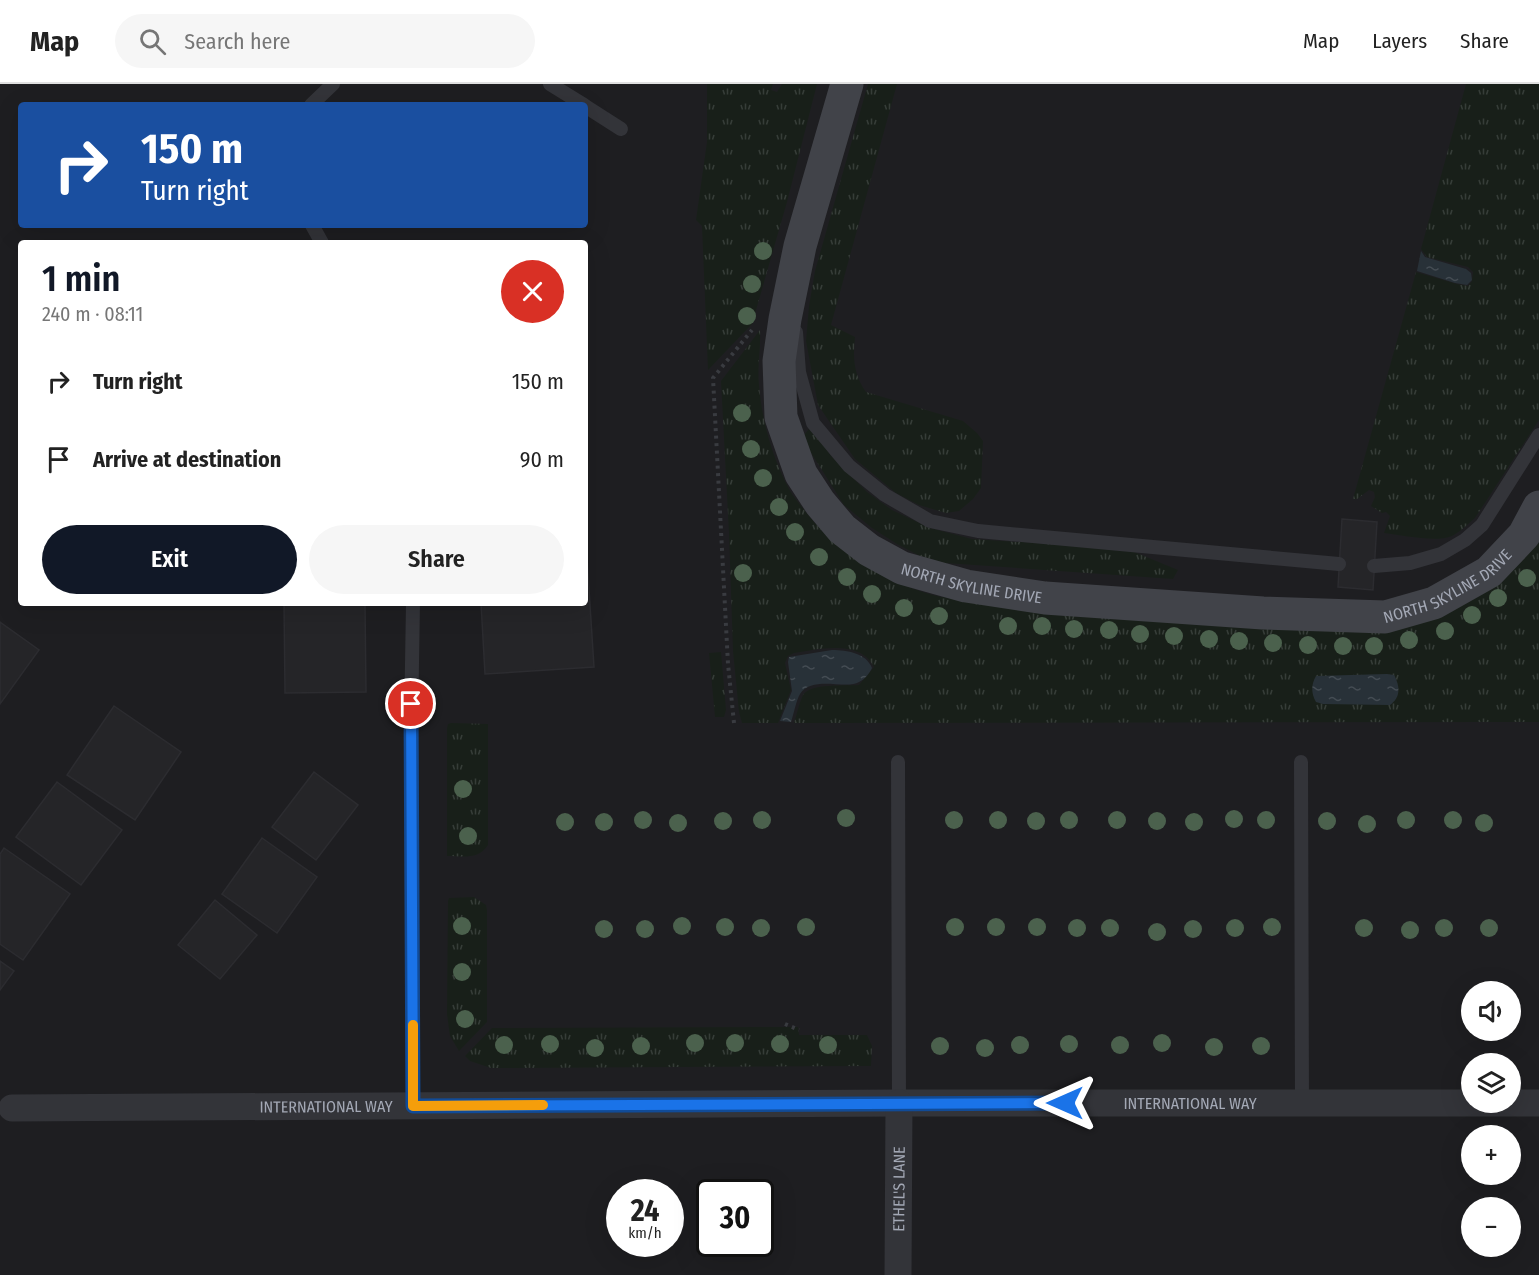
<!DOCTYPE html>
<html lang="en">
<head>
<meta charset="utf-8">
<style>
  :root { --surface:#fff; --page:#f6f6f6; --text:#222; --muted:#767676; --line:#e0e0e0; --accent:#111827 }
  body { margin:0; font-family:"Fira Sans Condensed",sans-serif; background:var(--page); color:var(--text); height:100vh; display:flex; flex-direction:column; font-size:22px; white-space:nowrap }
  * { box-sizing:border-box; margin:0 }
  p { font-size:20px; color:var(--muted) }
  .icon { flex:none; width:33px; height:33px; fill:none; stroke:currentColor; stroke-width:2; stroke-linecap:round; stroke-linejoin:round }
  .map { position:relative; flex:1; overflow:hidden }
  .panel { position:absolute; left:18px; top:156px; width:570px; height:366px; display:flex; flex-direction:column; background:var(--surface); border-radius:6px; box-shadow:0 6px 24px #0002 }
  .panel>* { flex:none }
  .hud { position:absolute; left:18px; top:18px; width:570px; height:126px; border-radius:6px; box-shadow:0 6px 24px #0002; background:#1a4fa0; color:#fff; overflow:hidden }
  .fabs { position:absolute; left:1461px; top:897px; display:grid; gap:12px }
  .fabs a { display:grid; place-items:center; width:60px; height:60px; border-radius:50%; background:var(--surface); box-shadow:0 6px 24px #0002; font-size:30px }
  .speed { position:absolute; left:606px; top:1095px; display:flex; gap:12px; font-size:30px; font-weight:700; text-align:center }
  .speed>* { display:grid; place-content:center; width:78px; height:78px; border-radius:50%; background:var(--surface); box-shadow:0 6px 24px #0002; line-height:1 }
  .speed small { font-size:15px; font-weight:400 }
  .speed .limit { border:3px solid #111; border-radius:9px; background:#fff; color:#111 }
  .pin { position:absolute; display:grid; place-items:center; width:51px; height:51px; color:#fff; margin:-26px; border:3px solid #fff; border-radius:50%; box-shadow:0 2px 6px #0007 }
  .me { position:absolute; width:66px; margin:-33px; rotate:270deg; stroke-linejoin:round; filter:drop-shadow(0 0 4px #0008) }
  .turn { display:flex; align-items:center; gap:21px; height:126px; padding:0 24px; font-size:27px }
  .turn .icon { width:78px; height:78px; stroke-width:2.5 }
  .turn b { display:block; font-size:42px; line-height:51px }
  .round { display:grid; place-items:center; flex:none; width:63px; height:63px; border-radius:32px; background:var(--page) }
  .head { display:flex; align-items:center; justify-content:space-between; height:102px; padding:0 24px }
  h1 { font-size:36px; font-weight:600; line-height:45px; color:var(--accent) }
  .action { display:flex; gap:12px; margin-top:auto; padding:12px 24px }
  .action a { flex:1; height:69px; border-radius:36px; background:var(--accent); color:#fff; font-size:24px; font-weight:600; line-height:69px; text-align:center }
  .action a+a { background:var(--page); color:var(--text) }
  ul { padding:0; list-style:none }
  li { display:flex; align-items:center; gap:18px; height:78px; padding:0 24px }
  li div { flex:1 }
  li b { display:block; font-size:22px }
  li em { font-style:normal }
  header { display:flex; align-items:center; gap:36px; box-sizing:border-box; height:84px; padding:0 30px; background:var(--surface); border-bottom:2px solid var(--line) }
  header strong { font-size:28px }
  nav { display:flex; gap:33px; margin-inline-start:auto; font-size:21px }
  .search { width:420px; height:54px; background:var(--page); display:flex; align-items:center; gap:15px; box-sizing:border-box; padding:0 21px; border-radius:33px; color:var(--muted); font-size:22px }
  .map>svg:first-child { display:block }
  .built { fill:#1e1e21; fill-rule:evenodd }
  .grass { fill:url(#grass-tufts) }
  .water { fill:url(#water-ripples) }
  .building { fill:#252528; stroke:#2c2c30; stroke-width:1.5 }
  .lines { fill:none; stroke-linecap:round; stroke-linejoin:round }
  .path { stroke:#393b40; stroke-width:4; stroke-dasharray:3 4.5; stroke-linecap:butt }
  .service { stroke:#333439; stroke-width:14 }
  .minor { stroke:#333439; stroke-width:27 }
  .secondary { stroke:#414349; stroke-width:33 }
  .tree { fill:#4b614d }
  .route-casing { stroke:#114b97; stroke-width:15 }
  .route { stroke:#1a73e8; stroke-width:10 }
  .slow { stroke:#f59e0b; stroke-width:10 }
  .labels { text-anchor:middle; dominant-baseline:central; stroke-width:6; stroke-linejoin:round; paint-order:stroke }
  .street-label { font-size:16px; fill:#a3a8b5; stroke:#0d0d0f }
</style>
</head>
<body>
<header>
<strong>Map</strong>
<div class="search"><svg class="icon" aria-label="search" viewBox="0 0 24 24"><circle cx="10" cy="10" r="6"/><path d="M15 15l6 6"/></svg>Search here</div>
<nav><a>Map</a><a>Layers</a><a>Share</a></nav>
</header>
<div class="map">
<svg width="1539" height="1191" viewBox="0 0 1539 1191">
  <defs>
    <pattern id="grass-tufts" width="24" height="20" patternUnits="userSpaceOnUse" patternTransform="scale(1.5)"><rect width="24" height="20" fill="#181f19"/><path d="M3 7l-1-3M5 7V3M7 7l1-3M15 17l-1-3M17 17v-4M19 17l1-3" fill="none" stroke="#363d38"/></pattern>
    <pattern id="water-ripples" width="26" height="14" patternUnits="userSpaceOnUse" patternTransform="scale(1.5)"><rect width="26" height="14" fill="#283138"/><path d="M2 4q2-2 4 0t4 0M15 11q2-2 4 0t4 0" fill="none" stroke="#444c53"/></pattern>
  </defs>
  <rect width="100%" height="100%" fill="#121214"/>
  <path class="built" d="M0,0H1539V1191H0ZM21,21H585V141H21ZM21,159H585V519H21ZM1472,908H1510V946H1472ZM1472,980H1510V1018H1472ZM1472,1052H1510V1090H1472ZM620,1108H670V1160H620ZM710,1108H760V1160H710ZM1472,1124H1510V1162H1472Z"/>
  <g class="grass">
    <path d="M707,0H773L771,6L777,8L782,0H817L787,118L752,240L708,286L702,142L696,136L707,58Z"/>
    <path d="M868,0H897L831,241L855,253C853,273 853,290 866,308L963,337L977,349L983,357L981,404L973,415L959,427L946,429L919,421L896,409L855,375L818,321L806,257L809,222L815,187Z"/>
    <path d="M1466,0H1539V336L1475,434C1468,440 1460,448 1452,452C1436,459 1402,451 1384,449L1390,432L1386,428L1382,429L1371,422L1375,413L1374,408L1369,406L1357,415H1353L1416,188L1457,200L1468,202L1472,197L1473,188L1468,183L1427,173L1421,165Z"/>
    <path d="M760,246C761,265 757,282 759,301C762,337 772,373 789,405C793,413 800,420 805,427C839,471 888,500 941,513L1367,544L1539,444V638L794,639C797,630 799,619 803,611C810,599 846,602 859,601L874,583C860,555 819,565 794,569L788,572L785,579L791,606L778,639H742L739,628L733,567L729,449L721,297Z"/>
    <path d="M809,345L818,353L831,372L867,408L892,426L930,444L972,455L1127,465L1178,486L1173,495L945,479L920,472L897,460L872,444L844,421L808,364L804,351Z"/>
    <path d="M721,568L726,626L724,633H715L709,569Z"/>
    <path d="M451,639L488,640V761C478,776 464,772 447,772V644L448,640Z"/>
    <path d="M474,813L486,821L487,826V938L459,967L450,952L447,930L448,817L449,814Z"/>
    <path d="M798,943L799,951H867L872,962L871,982L491,984L470,977L465,972L492,944Z"/>
  </g>
  <g class="water">
    <path d="M1421,167L1425,173L1466,185L1471,189L1472,196L1467,201L1455,199L1417,187Z"/>
    <path d="M832,566C847,566 866,569 872,584C869,590 865,595 859,598C846,606 812,591 800,610C796,617 794,629 791,638L780,637L792,607L788,578L789,573Z"/>
    <path d="M1387,590L1394,591C1400,602 1401,613 1390,621L1323,620L1316,618C1311,609 1311,601 1316,592Z"/>
  </g>
  <g class="building">
    <path d="M1342,435L1377,438L1373,506L1338,503Z"/>
    <path d="M585,443L594,583L485,590L481,519H585Z"/>
    <path d="M284,519H365L366,608L285,609Z"/>
    <path d="M0,538L39,566L0,620Z"/>
    <path d="M114,622L181,668L135,736L67,691Z"/>
    <path d="M314,688L358,721L316,776L272,743Z"/>
    <path d="M57,698L122,746L81,801L16,753Z"/>
    <path d="M262,754L317,793L277,849L222,810Z"/>
    <path d="M4,764L70,810L23,876L0,860V770Z"/>
    <path d="M215,816L257,851L220,895L178,861Z"/>
    <path d="M0,877L14,887L0,906Z"/>
  </g>
  <g class="lines">
    <g class="path">
      <path d="M734,639L728,580L713,294L752,246"/>
      <path d="M785,940L799,946"/>
    </g>
    <g class="service">
      <path d="M550,0L584,21"/>
      <path d="M311,21L333,0"/>
      <path d="M585,22L621,45"/>
      <path d="M312,141L322,159"/>
      <path d="M796,248L799,288L813,339L849,382L885,411L930,437L978,447L1339,480"/>
      <path d="M1374,482L1410,479L1441,470L1465,456L1482,441L1539,351"/>
      <path d="M413,519L411,640L413,1022"/>
      <path d="M898,678L899,1019"/>
      <path d="M1301,678L1302,1019"/>
    </g>
    <g class="minor">
      <path id="s1" d="M12,1024L899,1019H1539"/>
      <path id="s2" d="M898,1191L899,1019"/>
    </g>
    <path class="secondary" id="s3" d="M847,0L800,162L785,235L779,277L781,333L801,390L820,419L842,445L869,466L902,484L966,502L1045,514L1263,529L1385,533L1434,519L1489,488L1524,451L1539,423"/>
  </g>
  <g class="tree">
    <circle cx="763" cy="167" r="9"/>
    <circle cx="752" cy="200" r="9"/>
    <circle cx="747" cy="232" r="9"/>
    <circle cx="742" cy="329" r="9"/>
    <circle cx="751" cy="365" r="9"/>
    <circle cx="763" cy="394" r="9"/>
    <circle cx="779" cy="423" r="9"/>
    <circle cx="795" cy="448" r="9"/>
    <circle cx="819" cy="473" r="9"/>
    <circle cx="743" cy="489" r="9"/>
    <circle cx="847" cy="493" r="9"/>
    <circle cx="1527" cy="494" r="9"/>
    <circle cx="872" cy="510" r="9"/>
    <circle cx="1498" cy="514" r="9"/>
    <circle cx="904" cy="524" r="9"/>
    <circle cx="1472" cy="531" r="9"/>
    <circle cx="939" cy="532" r="9"/>
    <circle cx="1008" cy="542" r="9"/>
    <circle cx="1042" cy="542" r="9"/>
    <circle cx="1074" cy="545" r="9"/>
    <circle cx="1109" cy="546" r="9"/>
    <circle cx="1445" cy="547" r="9"/>
    <circle cx="1140" cy="550" r="9"/>
    <circle cx="1174" cy="552" r="9"/>
    <circle cx="1209" cy="555" r="9"/>
    <circle cx="1409" cy="556" r="9"/>
    <circle cx="1239" cy="557" r="9"/>
    <circle cx="1273" cy="559" r="9"/>
    <circle cx="1308" cy="561" r="9"/>
    <circle cx="1343" cy="562" r="9"/>
    <circle cx="1374" cy="562" r="9"/>
    <circle cx="463" cy="705" r="9"/>
    <circle cx="846" cy="734" r="9"/>
    <circle cx="1234" cy="735" r="9"/>
    <circle cx="643" cy="736" r="9"/>
    <circle cx="762" cy="736" r="9"/>
    <circle cx="954" cy="736" r="9"/>
    <circle cx="998" cy="736" r="9"/>
    <circle cx="1069" cy="736" r="9"/>
    <circle cx="1117" cy="736" r="9"/>
    <circle cx="1266" cy="736" r="9"/>
    <circle cx="1406" cy="736" r="9"/>
    <circle cx="1453" cy="736" r="9"/>
    <circle cx="723" cy="737" r="9"/>
    <circle cx="1036" cy="737" r="9"/>
    <circle cx="1157" cy="737" r="9"/>
    <circle cx="1327" cy="737" r="9"/>
    <circle cx="565" cy="738" r="9"/>
    <circle cx="604" cy="738" r="9"/>
    <circle cx="1194" cy="738" r="9"/>
    <circle cx="678" cy="739" r="9"/>
    <circle cx="1484" cy="739" r="9"/>
    <circle cx="1367" cy="740" r="9"/>
    <circle cx="468" cy="752" r="9"/>
    <circle cx="462" cy="842" r="9"/>
    <circle cx="682" cy="842" r="9"/>
    <circle cx="725" cy="843" r="9"/>
    <circle cx="806" cy="843" r="9"/>
    <circle cx="955" cy="843" r="9"/>
    <circle cx="996" cy="843" r="9"/>
    <circle cx="1037" cy="843" r="9"/>
    <circle cx="1272" cy="843" r="9"/>
    <circle cx="761" cy="844" r="9"/>
    <circle cx="1077" cy="844" r="9"/>
    <circle cx="1110" cy="844" r="9"/>
    <circle cx="1235" cy="844" r="9"/>
    <circle cx="1364" cy="844" r="9"/>
    <circle cx="1444" cy="844" r="9"/>
    <circle cx="1489" cy="844" r="9"/>
    <circle cx="604" cy="845" r="9"/>
    <circle cx="645" cy="845" r="9"/>
    <circle cx="1193" cy="845" r="9"/>
    <circle cx="1410" cy="846" r="9"/>
    <circle cx="1157" cy="848" r="9"/>
    <circle cx="462" cy="888" r="9"/>
    <circle cx="465" cy="935" r="9"/>
    <circle cx="695" cy="959" r="9"/>
    <circle cx="735" cy="959" r="9"/>
    <circle cx="1162" cy="959" r="9"/>
    <circle cx="550" cy="960" r="9"/>
    <circle cx="780" cy="960" r="9"/>
    <circle cx="1069" cy="960" r="9"/>
    <circle cx="504" cy="961" r="9"/>
    <circle cx="828" cy="961" r="9"/>
    <circle cx="1020" cy="961" r="9"/>
    <circle cx="1120" cy="961" r="9"/>
    <circle cx="641" cy="962" r="9"/>
    <circle cx="940" cy="962" r="9"/>
    <circle cx="1261" cy="962" r="9"/>
    <circle cx="1214" cy="963" r="9"/>
    <circle cx="595" cy="964" r="9"/>
    <circle cx="985" cy="964" r="9"/>
  </g>
  <g class="lines">
    <defs>
      <path id="route" d="M411,620L413,1022L1065,1019"/>
    </defs>
    <use href="#route" class="route-casing"/>
    <use href="#route" class="route"/>
    <path class="slow" d="M413,941V1022L543,1021"/>
  </g>
  <g class="labels">
    <g class="street-label">
      <text stroke="none"><textPath href="#s3" startOffset="614">NORTH SKYLINE DRIVE</textPath></text>
      <text stroke="none"><textPath href="#s3" startOffset="1100">NORTH SKYLINE DRIVE</textPath></text>
      <text stroke="none"><textPath href="#s1" startOffset="1178">INTERNATIONAL WAY</textPath></text>
      <text stroke="none"><textPath href="#s1" startOffset="314">INTERNATIONAL WAY</textPath></text>
      <text stroke="none"><textPath href="#s2" startOffset="86">ETHEL'S LANE</textPath></text>
    </g>
  </g>
</svg>
<div class="fabs">
<a><svg class="icon" aria-label="sound" viewBox="0 0 24 24"><path d="M4 9h4l5-4v14l-5-4H4zM17 9q2 3 0 6"/></svg></a>
<a><svg class="icon" aria-label="layers" viewBox="0 0 24 24"><path d="M12 4l9 5-9 5-9-5zM3 14l9 5 9-5"/></svg></a>
<a>+</a>
<a>−</a>
</div>
<div class="speed"><div>24<small>km/h</small></div><div class="limit">30</div></div>
<div class="pin" style="left:411px;top:620px;background:#d93025"><svg class="icon" aria-label="arrive" viewBox="0 0 24 24"><path d="M6 21V4h12l-3 4 3 4H6"/></svg></div>
<svg class="me" style="left:1065px;top:1019px" viewBox="-20 -20 40 40"><path d="M0-17L14 15 0 8-14 15z" fill="#1a73e8" stroke="#fff" stroke-width="4"/></svg>
<div class="hud">
<div class="turn"><svg class="icon" aria-label="right" viewBox="0 0 24 24"><path d="M7 20v-9h11M14 6l5 5-5 5"/></svg><div><b>150 m</b>Turn right</div></div>
</div>
<section class="panel">
<div class="head"><div><h1>1 min</h1><p>240 m · 08:11</p></div><a class="round" style="background:#d93025;color:#fff"><svg class="icon" aria-label="close" viewBox="0 0 24 24"><path d="M6 6l12 12M18 6L6 18"/></svg></a></div>
<ul>
<li><svg class="icon" aria-label="right" viewBox="0 0 24 24"><path d="M7 20v-9h11M14 6l5 5-5 5"/></svg><div><b>Turn right</b></div><em>150 m</em></li>
<li><svg class="icon" aria-label="arrive" viewBox="0 0 24 24"><path d="M6 21V4h12l-3 4 3 4H6"/></svg><div><b>Arrive at destination</b></div><em>90 m</em></li>
</ul>
<div class="action"><a>Exit</a><a>Share</a></div>
</section>
</div>
</body>
</html>
